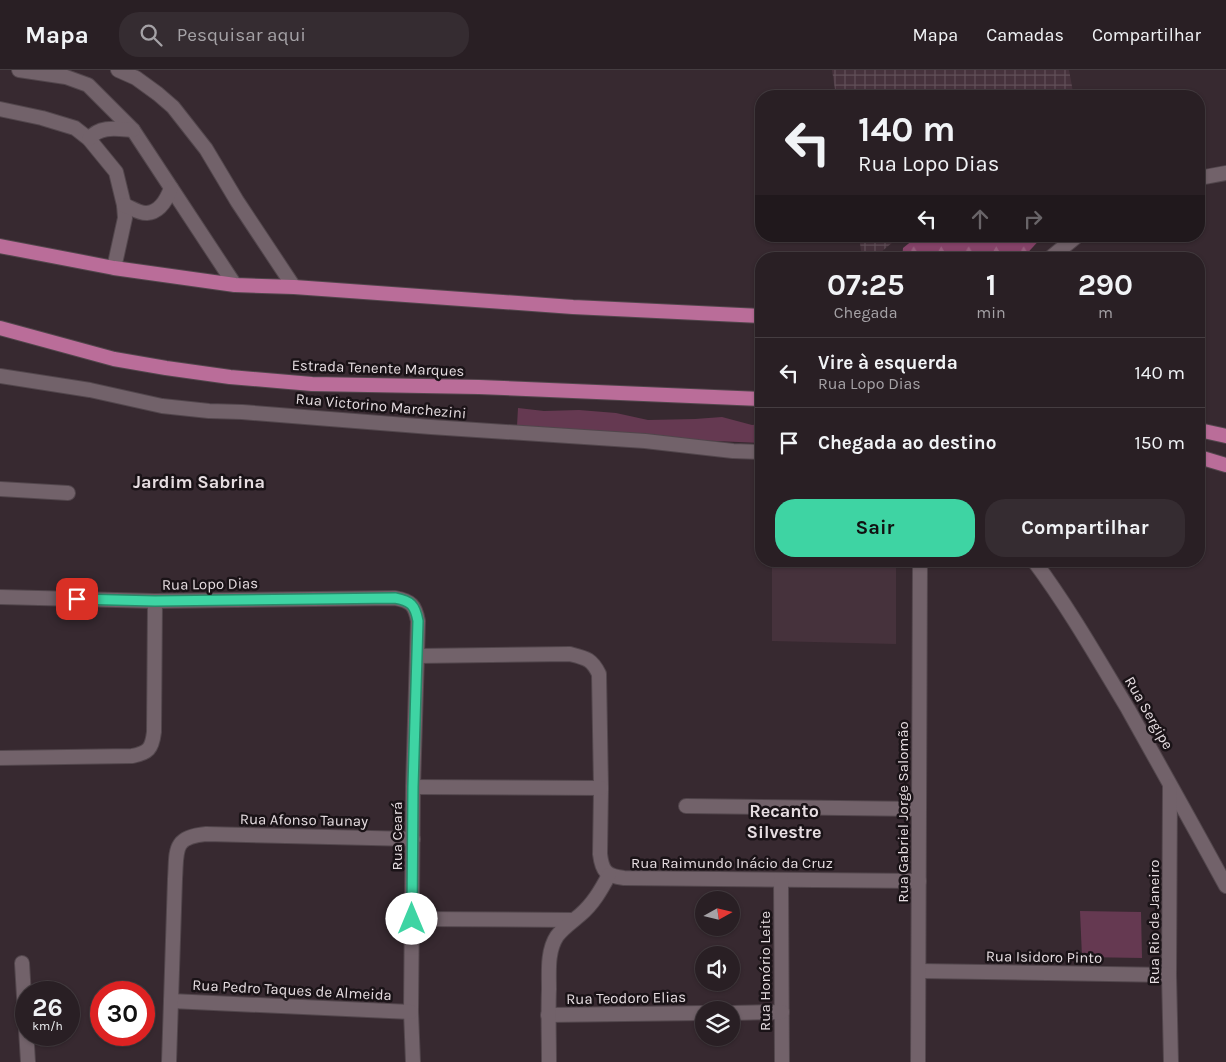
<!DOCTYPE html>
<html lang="pt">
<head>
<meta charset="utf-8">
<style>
  :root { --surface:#291f24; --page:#352c31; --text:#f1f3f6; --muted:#a5a2a6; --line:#453d41; --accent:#3ed4a3 }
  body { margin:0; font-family:Karla,sans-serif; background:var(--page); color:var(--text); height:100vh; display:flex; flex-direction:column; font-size:19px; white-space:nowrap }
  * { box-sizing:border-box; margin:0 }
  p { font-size:16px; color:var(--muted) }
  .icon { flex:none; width:28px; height:28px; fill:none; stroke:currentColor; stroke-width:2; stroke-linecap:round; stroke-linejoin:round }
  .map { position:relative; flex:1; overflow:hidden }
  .panel { position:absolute; left:755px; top:182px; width:450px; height:315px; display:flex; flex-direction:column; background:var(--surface); border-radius:20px; box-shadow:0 1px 4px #0004,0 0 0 1px var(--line) }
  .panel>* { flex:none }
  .top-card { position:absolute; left:755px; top:20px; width:450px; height:152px; border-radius:20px; box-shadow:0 1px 4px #0004,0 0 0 1px var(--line); background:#291f24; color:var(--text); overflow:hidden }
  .needle { width:32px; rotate:82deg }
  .tools { position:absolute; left:695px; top:821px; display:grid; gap:10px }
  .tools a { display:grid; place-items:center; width:45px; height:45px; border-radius:50%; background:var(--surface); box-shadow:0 1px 4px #0004,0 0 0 1px var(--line); font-size:25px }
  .speed { position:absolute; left:15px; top:911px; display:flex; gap:10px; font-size:25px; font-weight:700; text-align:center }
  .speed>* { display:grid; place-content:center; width:65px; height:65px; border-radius:50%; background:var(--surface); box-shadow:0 1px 4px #0004,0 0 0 1px var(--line); line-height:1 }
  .speed small { font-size:12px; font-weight:400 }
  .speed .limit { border:8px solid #d22; background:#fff; color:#111 }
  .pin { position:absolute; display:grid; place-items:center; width:42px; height:42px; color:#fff; margin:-21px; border-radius:10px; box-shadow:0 2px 8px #0006 }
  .me { position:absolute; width:55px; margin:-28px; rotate:0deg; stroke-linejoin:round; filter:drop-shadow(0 0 4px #0008) }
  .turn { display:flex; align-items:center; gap:18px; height:105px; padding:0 20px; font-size:22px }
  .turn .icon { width:65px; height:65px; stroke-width:2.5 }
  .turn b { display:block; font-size:35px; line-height:42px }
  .lanes { display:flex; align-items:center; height:48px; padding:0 20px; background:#0003; justify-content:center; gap:25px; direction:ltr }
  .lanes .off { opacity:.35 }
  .eta { display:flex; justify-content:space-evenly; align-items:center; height:85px; text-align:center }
  .eta b { font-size:30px; font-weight:700; line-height:35px }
  .cta { display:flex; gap:10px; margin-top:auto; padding:10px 20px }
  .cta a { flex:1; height:58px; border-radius:20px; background:var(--accent); color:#111; font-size:20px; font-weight:700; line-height:58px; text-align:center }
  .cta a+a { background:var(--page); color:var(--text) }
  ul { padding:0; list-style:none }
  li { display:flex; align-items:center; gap:15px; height:70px; padding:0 20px; border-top:1px solid var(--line) }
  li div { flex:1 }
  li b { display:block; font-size:19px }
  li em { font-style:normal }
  header { display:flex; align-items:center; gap:30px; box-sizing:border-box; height:70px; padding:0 25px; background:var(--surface); border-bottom:1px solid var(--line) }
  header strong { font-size:24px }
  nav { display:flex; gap:28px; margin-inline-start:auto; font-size:18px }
  .search { width:350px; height:45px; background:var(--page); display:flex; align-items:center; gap:12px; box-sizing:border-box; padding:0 18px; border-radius:20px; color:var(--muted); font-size:19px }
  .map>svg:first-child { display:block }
  .built { fill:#46323c }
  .industrial { fill:url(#industrial-grid) }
  .green { fill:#653951 }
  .forest { fill:url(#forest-firs) }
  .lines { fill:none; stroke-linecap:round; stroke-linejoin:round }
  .minor-casing { stroke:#52464c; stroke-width:16 }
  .primary-casing { stroke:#52464c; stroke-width:16 }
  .minor { stroke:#72626a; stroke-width:14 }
  .primary { stroke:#ba6d99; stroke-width:14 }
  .route-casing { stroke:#288a6a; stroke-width:12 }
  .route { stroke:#3ed4a3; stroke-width:9 }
  .labels { text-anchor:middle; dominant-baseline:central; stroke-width:5; stroke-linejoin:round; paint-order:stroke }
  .street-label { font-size:15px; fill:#e6dde1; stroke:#1a1317 }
  .quarter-label { font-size:18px; font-weight:bold; fill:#e6dde1; stroke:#1a1317 }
</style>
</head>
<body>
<header>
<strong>Mapa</strong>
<div class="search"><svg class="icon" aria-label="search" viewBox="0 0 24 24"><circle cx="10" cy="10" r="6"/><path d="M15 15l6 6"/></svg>Pesquisar aqui</div>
<nav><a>Mapa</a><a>Camadas</a><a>Compartilhar</a></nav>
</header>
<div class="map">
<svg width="1226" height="992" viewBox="0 0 1226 992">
  <defs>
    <pattern id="industrial-grid" width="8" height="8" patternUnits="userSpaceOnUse" patternTransform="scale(1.25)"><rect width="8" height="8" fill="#46323c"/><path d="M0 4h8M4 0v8" fill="none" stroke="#614f58"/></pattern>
    <pattern id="forest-firs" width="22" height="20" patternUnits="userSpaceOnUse" patternTransform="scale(1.25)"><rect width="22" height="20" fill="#864369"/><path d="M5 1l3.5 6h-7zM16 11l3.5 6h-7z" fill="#975e7e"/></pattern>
  </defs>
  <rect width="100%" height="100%" fill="#372930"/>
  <path class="built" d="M772,491H896V574L772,571Z"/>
  <g class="industrial">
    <path d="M832,0H1069L1073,22L1067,26H836Z"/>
    <path d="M859,166H900L880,183L862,188Z"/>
  </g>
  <g class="green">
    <path d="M518,338L544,341L579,340L616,343L648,350L695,349L722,347L752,355L761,354V373L693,370L619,362L517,356Z"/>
    <path d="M1080,841L1141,842L1142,888L1082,887Z"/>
  </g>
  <path class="forest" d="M918,166H1043L1022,189H902L903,178Z"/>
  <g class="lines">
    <defs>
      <g id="minor">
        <path d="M19,0L66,7L88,15L133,60L235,215"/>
        <path d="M118,0L136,8L158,24L173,37L206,79L237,131L294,217"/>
        <path d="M0,39L42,48L75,58L89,69L116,102L124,135L125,148L114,198"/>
        <path d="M89,69C100,55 118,59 133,60"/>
        <path d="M1199,108L1226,103"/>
        <path d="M124,135C130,137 140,144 147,143C160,142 167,129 171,118"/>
        <path d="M1049,189L1077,166"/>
        <path d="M0,306L90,320L162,336L209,341L242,342L431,357L645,371L733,381L761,382"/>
        <path d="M0,419L68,423"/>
        <path d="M1034,491C1069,538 1098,589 1128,639C1161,698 1194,757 1226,816"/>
        <path d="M0,527L155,531L395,528C411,531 415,535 418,551L413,717L411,942L413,992"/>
        <path d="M417,586L570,584C586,588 592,589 599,604L601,718L600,784C602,801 606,806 624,808L919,811"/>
        <path d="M0,688L132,686C148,683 152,679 154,662L155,531"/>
        <path d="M1170,716L1169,905L1171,992"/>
        <path d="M413,717L601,718"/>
        <path d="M686,736L919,739"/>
        <path d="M781,810L782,992"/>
        <path d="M412,849L573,850"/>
        <path d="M22,893L28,992"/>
        <path d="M919,901L1169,905"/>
        <path d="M171,931L411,942"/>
        <path d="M731,943L782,942"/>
        <path d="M548,945L704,943"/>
        <path d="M169,992L175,809C177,781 172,767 206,764L413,769"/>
        <path d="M549,992C549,967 548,943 549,919C549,902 547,881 557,866C563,858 573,851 580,845C593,834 601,820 609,805"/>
        <path d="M918,992L920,491"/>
      </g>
      <g id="primary">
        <path d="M0,176L114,198L235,215L294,217L573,237L761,246"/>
        <path d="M0,258L114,289L166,298L230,307L312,314L479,317L761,329"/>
        <path d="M1199,360L1226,366"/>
        <path d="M1199,387L1226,395"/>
      </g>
    </defs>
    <use href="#minor" class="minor-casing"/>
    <use href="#primary" class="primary-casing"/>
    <use href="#minor" class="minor"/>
    <use href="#primary" class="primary"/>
  </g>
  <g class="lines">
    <defs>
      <path id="route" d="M77,529L155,531L395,528C411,531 415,535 418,551L413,717L412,849"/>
    </defs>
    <use href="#route" class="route-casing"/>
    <use href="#route" class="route"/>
  </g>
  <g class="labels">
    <g class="street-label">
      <text transform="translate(378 298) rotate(2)">Estrada Tenente Marques</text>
      <text transform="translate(381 336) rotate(5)">Rua Victorino Marchezini</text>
      <text transform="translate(210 514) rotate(-1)">Rua Lopo Dias</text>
      <text transform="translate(1149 643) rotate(60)">Rua Sergipe</text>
      <text transform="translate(903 742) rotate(-90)">Rua Gabriel Jorge Salomão</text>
      <text transform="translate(304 750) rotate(1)">Rua Afonso Taunay</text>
      <text transform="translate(397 766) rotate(-90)">Rua Ceará</text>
      <text x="732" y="793">Rua Raimundo Inácio da Cruz</text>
      <text transform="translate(1154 852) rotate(-90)">Rua Rio de Janeiro</text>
      <text transform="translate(1044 887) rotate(1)">Rua Isidoro Pinto</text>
      <text transform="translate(765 901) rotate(-90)">Rua Honório Leite</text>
      <text transform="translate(292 920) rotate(3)">Rua Pedro Taques de Almeida</text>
      <text transform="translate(626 928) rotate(-1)">Rua Teodoro Elias</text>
    </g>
    <g class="quarter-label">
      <text x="199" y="412">Jardim Sabrina</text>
      <text x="784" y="741">Recanto<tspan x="784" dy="21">Silvestre</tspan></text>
    </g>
  </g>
</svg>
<div class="tools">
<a><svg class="needle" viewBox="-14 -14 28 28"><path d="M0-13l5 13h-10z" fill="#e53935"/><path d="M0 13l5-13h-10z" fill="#a5a2a6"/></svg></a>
<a><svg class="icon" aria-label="sound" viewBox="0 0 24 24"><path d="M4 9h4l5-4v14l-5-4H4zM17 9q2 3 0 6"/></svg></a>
<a><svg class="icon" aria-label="layers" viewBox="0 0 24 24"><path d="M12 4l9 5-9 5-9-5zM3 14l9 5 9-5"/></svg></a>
</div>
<div class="speed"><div>26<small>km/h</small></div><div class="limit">30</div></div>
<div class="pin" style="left:77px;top:529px;background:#d93025"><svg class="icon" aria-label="arrive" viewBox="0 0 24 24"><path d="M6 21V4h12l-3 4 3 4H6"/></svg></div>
<svg class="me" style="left:412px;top:849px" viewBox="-20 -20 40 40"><circle r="19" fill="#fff"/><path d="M0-13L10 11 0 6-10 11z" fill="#3ed4a3"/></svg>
<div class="top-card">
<div class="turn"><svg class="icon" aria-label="left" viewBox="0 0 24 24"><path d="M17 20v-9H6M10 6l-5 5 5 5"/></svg><div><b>140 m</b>Rua Lopo Dias</div></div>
<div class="lanes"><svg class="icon" aria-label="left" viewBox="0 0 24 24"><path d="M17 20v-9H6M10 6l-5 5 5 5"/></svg><svg class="icon off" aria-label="ahead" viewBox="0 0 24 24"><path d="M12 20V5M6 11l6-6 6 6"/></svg><svg class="icon off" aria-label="right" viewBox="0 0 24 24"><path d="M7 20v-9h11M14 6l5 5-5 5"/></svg></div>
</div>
<section class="panel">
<div class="eta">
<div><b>07:25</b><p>Chegada</p></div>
<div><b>1</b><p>min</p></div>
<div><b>290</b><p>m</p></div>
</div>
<ul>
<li><svg class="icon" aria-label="left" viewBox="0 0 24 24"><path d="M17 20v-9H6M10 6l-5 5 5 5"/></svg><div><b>Vire à esquerda</b><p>Rua Lopo Dias</p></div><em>140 m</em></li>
<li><svg class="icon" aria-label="arrive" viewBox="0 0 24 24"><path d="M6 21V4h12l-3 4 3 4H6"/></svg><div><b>Chegada ao destino</b></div><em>150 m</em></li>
</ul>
<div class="cta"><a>Sair</a><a>Compartilhar</a></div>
</section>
</div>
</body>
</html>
